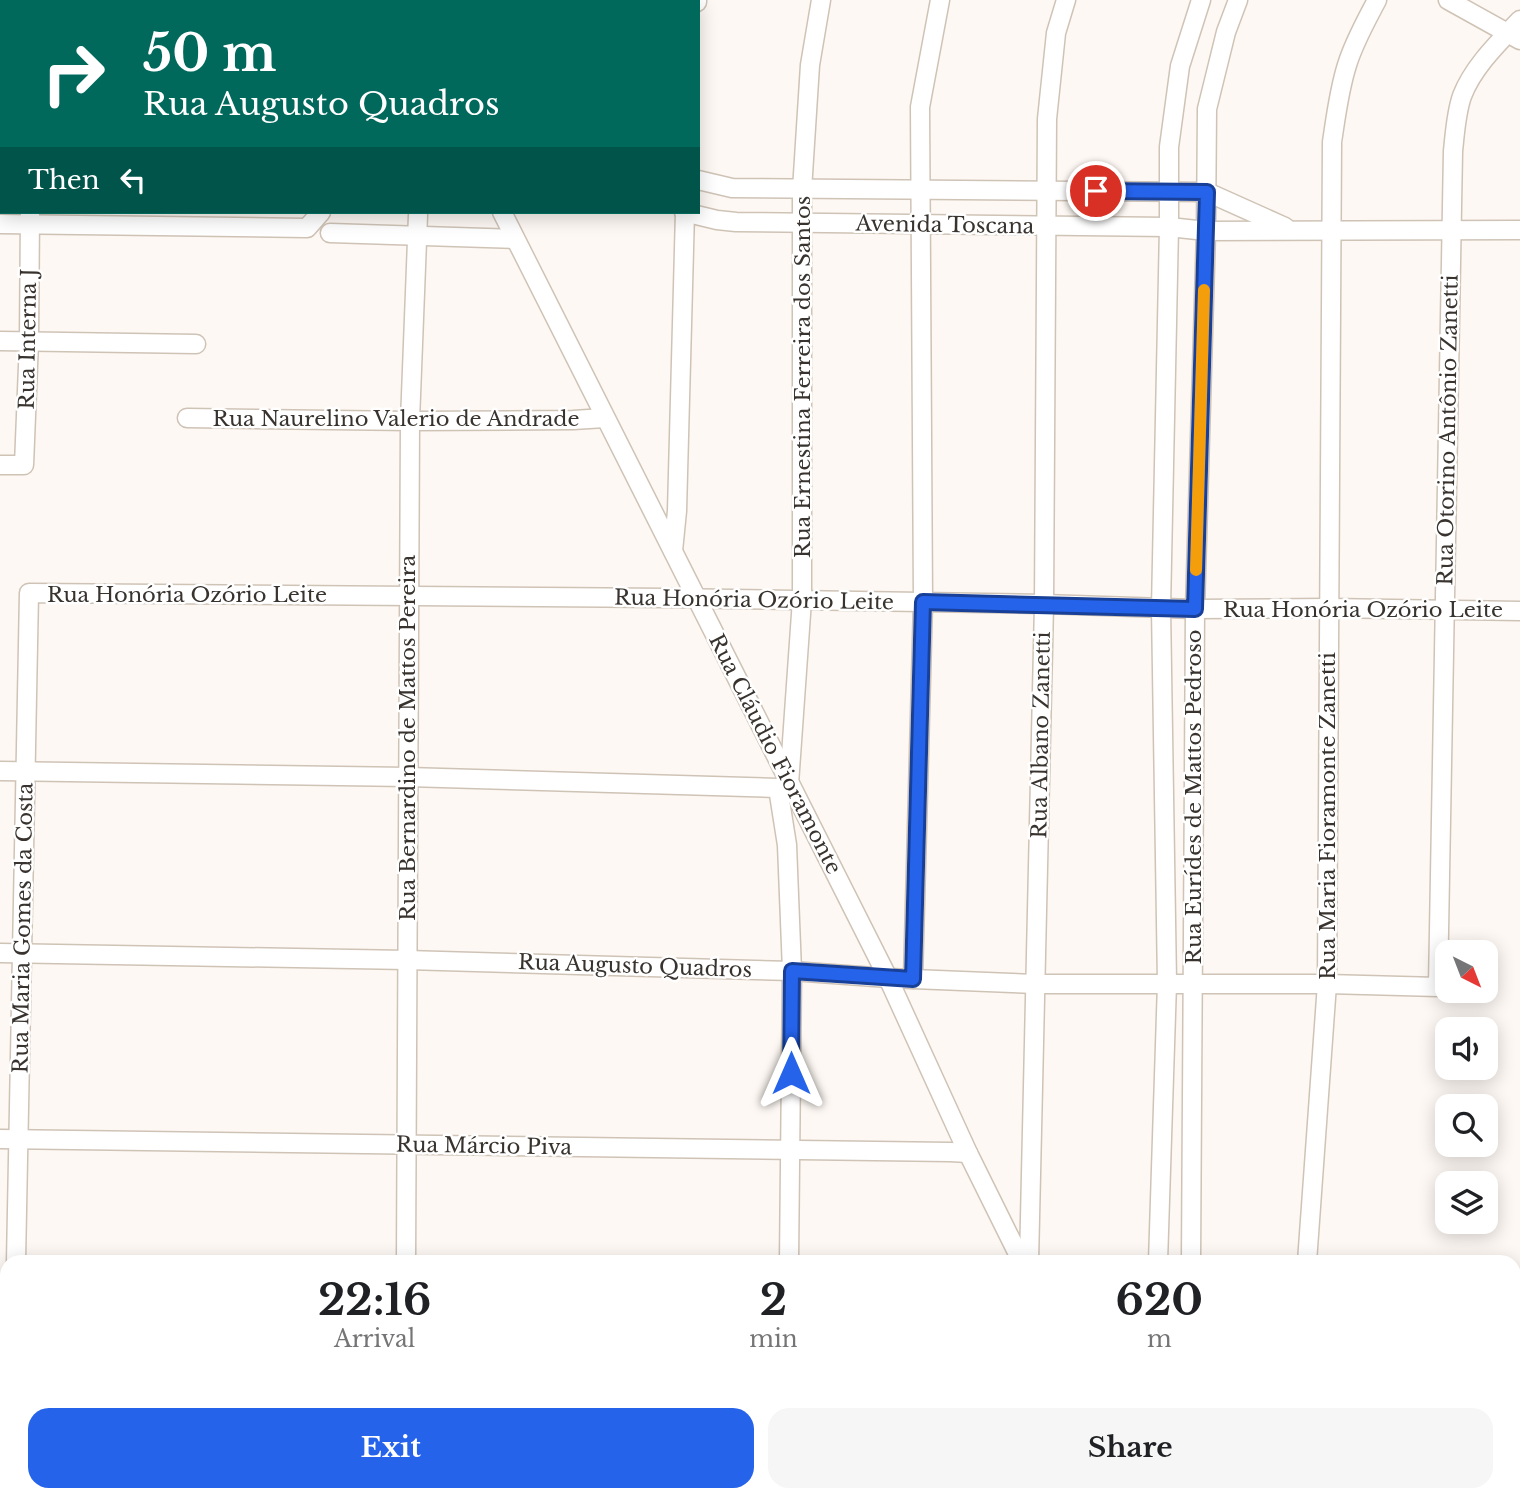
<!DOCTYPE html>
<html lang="en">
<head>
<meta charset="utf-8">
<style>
  :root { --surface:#fff; --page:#f6f6f6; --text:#202124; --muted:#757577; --accent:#2563eb }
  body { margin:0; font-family:"Libre Baskerville",serif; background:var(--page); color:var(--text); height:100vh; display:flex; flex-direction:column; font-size:26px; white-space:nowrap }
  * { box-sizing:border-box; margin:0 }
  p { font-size:23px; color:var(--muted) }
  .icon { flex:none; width:38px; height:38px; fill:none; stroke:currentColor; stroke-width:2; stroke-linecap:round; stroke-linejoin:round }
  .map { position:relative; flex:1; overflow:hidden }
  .sheet { position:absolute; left:0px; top:1255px; width:1521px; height:247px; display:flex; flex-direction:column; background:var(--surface); border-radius:21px 21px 0 0; box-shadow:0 4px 18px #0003 }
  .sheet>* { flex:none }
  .banner { position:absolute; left:0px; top:0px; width:700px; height:214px; box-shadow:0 4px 18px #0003; background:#00695c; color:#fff; overflow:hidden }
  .needle { width:46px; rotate:138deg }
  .controls { position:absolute; left:1435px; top:940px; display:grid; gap:14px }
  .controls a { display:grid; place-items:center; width:63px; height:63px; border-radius:14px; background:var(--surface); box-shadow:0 4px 18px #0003; font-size:35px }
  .pin { position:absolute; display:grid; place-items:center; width:60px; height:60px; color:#fff; margin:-30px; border:4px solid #fff; border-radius:50%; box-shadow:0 2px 7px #0007 }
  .me { position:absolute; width:77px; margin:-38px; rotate:0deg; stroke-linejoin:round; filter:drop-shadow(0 0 5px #0008) }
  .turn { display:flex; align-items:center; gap:24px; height:147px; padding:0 28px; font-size:32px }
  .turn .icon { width:91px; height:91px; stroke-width:2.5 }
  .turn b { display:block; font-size:49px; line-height:60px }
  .then { display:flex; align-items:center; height:66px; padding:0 28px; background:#0003; gap:14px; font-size:26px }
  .eta { display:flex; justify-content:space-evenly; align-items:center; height:119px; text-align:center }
  .eta b { font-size:42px; font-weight:700; line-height:49px }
  .action { display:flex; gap:14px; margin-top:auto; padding:14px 28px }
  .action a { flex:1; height:80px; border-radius:21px; background:var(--accent); color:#fff; font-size:28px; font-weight:700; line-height:80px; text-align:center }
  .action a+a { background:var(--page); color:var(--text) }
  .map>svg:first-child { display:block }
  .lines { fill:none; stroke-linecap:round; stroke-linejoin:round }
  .minor-casing { stroke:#cfc3b6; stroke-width:21 }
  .path { stroke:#9c9792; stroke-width:2.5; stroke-dasharray:2 5; stroke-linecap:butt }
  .minor { stroke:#fff; stroke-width:18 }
  .route-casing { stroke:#184099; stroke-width:18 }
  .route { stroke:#2563eb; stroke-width:12 }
  .slow { stroke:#f59e0b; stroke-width:12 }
  .labels { text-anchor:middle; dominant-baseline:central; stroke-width:5; stroke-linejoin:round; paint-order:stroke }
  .street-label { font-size:21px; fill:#38332e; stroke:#fff }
</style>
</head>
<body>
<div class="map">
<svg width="1520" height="1500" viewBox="0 0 1520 1500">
  <rect width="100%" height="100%" fill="#fdf8f3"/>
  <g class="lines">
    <defs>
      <g id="minor">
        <path d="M1448,0L1520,40"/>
        <path d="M632,2L634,0"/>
        <path d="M697,2V0"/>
        <path d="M0,99H2"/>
        <path d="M698,180L732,188L1207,192L1285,227"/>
        <path d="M502,212L888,978L968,1153L1022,1262"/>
        <path d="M684,212L717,220L736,222L1169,227L1206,231L1520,230"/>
        <path d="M0,224L307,228L321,212"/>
        <path d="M330,233L515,239"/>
        <path d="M0,341L196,344"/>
        <path d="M187,418L410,421L573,420L605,418"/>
        <path d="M0,465H24L29,341L30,212"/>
        <path d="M673,551L677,511L685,212"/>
        <path d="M0,771L408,777L778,788L789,784L802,600V190L810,65L821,0"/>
        <path d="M778,788L787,845L792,971L789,1262"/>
        <path d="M0,953L407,960L792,971L888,978L1036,984H1327L1438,987L1453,151C1455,133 1456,113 1462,96C1473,67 1499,42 1520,20"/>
        <path d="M913,979L923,602L920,107L940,0"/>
        <path d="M0,1139L950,1152L968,1153"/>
        <path d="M16,1262L29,593L668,598L1044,604L1195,609L1329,608L1520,611"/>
        <path d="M406,1262L410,421L418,215"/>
        <path d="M1029,1262L1044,604L1047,119L1056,33L1066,0"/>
        <path d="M1158,1262L1167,983L1161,608L1169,227V147L1180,66L1201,0"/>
        <path d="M1191,1262L1195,609L1206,231L1207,109L1226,32L1238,0"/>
        <path d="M1307,1262L1327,984L1332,142C1336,116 1339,90 1347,65C1354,42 1366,21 1377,0"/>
        <path d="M0,1323H7"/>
        <path d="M1191,1494V1500"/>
        <path d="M0,1499L30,1500"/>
        <path d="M404,1500V1494"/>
        <path d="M535,1500L536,1494"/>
        <path d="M644,1500V1494"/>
        <path d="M787,1500V1494"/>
        <path d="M1153,1500V1494"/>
      </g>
    </defs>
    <use href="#minor" class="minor-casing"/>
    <path class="path" d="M0,54H2"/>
    <use href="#minor" class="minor"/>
  </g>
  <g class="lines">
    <defs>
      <path id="route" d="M791,1073L792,971L913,979L923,602L1195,609L1207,192L1096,191"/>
    </defs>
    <use href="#route" class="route-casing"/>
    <use href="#route" class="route"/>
    <path class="slow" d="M1196,570L1204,290"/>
  </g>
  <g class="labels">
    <g class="street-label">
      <text transform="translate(945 225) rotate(1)">Avenida Toscana</text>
      <text transform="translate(28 339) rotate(-89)">Rua Interna J</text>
      <text transform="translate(803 377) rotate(-90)">Rua Ernestina Ferreira dos Santos</text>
      <text x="396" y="419">Rua Naurelino Valerio de Andrade</text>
      <text transform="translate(1448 430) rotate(-89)">Rua Otorino Antônio Zanetti</text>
      <text x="187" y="595">Rua Honória Ozório Leite</text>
      <text transform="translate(754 600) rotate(1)">Rua Honória Ozório Leite</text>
      <text x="1363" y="610">Rua Honória Ozório Leite</text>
      <text transform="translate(1041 735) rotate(-89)">Rua Albano Zanetti</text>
      <text transform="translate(408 738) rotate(-90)">Rua Bernardino de Mattos Pereira</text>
      <text transform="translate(775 754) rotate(63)">Rua Cláudio Fioramonte</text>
      <text transform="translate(1194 797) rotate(-90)">Rua Eurídes de Mattos Pedroso</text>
      <text transform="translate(1328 816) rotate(-90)">Rua Maria Fioramonte Zanetti</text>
      <text transform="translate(23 928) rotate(-89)">Rua Maria Gomes da Costa</text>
      <text transform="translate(635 966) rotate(2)">Rua Augusto Quadros</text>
      <text transform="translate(484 1146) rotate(1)">Rua Márcio Piva</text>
    </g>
  </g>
</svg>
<div class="controls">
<a><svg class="needle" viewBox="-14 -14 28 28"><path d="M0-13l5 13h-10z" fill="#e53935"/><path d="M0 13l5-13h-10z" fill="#757577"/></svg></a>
<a><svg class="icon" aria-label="sound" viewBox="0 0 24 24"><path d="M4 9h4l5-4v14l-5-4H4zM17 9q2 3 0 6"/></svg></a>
<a><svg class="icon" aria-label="search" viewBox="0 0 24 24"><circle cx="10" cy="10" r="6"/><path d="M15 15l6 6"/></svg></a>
<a><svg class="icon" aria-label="layers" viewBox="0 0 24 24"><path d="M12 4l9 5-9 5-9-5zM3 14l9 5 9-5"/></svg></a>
</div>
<div class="pin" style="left:1096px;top:191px;background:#d93025"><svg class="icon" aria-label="arrive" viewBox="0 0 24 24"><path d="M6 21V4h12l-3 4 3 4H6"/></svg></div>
<svg class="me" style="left:791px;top:1073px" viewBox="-20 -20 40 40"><path d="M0-17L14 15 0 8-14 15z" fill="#2563eb" stroke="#fff" stroke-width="4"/></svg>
<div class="banner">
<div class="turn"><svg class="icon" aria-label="right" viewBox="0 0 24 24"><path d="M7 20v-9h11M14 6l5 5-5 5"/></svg><div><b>50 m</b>Rua Augusto Quadros</div></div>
<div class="then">Then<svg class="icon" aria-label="left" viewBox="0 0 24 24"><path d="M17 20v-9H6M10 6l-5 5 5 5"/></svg></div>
</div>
<section class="sheet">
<div class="eta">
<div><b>22:16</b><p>Arrival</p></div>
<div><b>2</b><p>min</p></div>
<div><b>620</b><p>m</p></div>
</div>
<div class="action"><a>Exit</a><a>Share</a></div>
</section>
</div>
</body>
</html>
